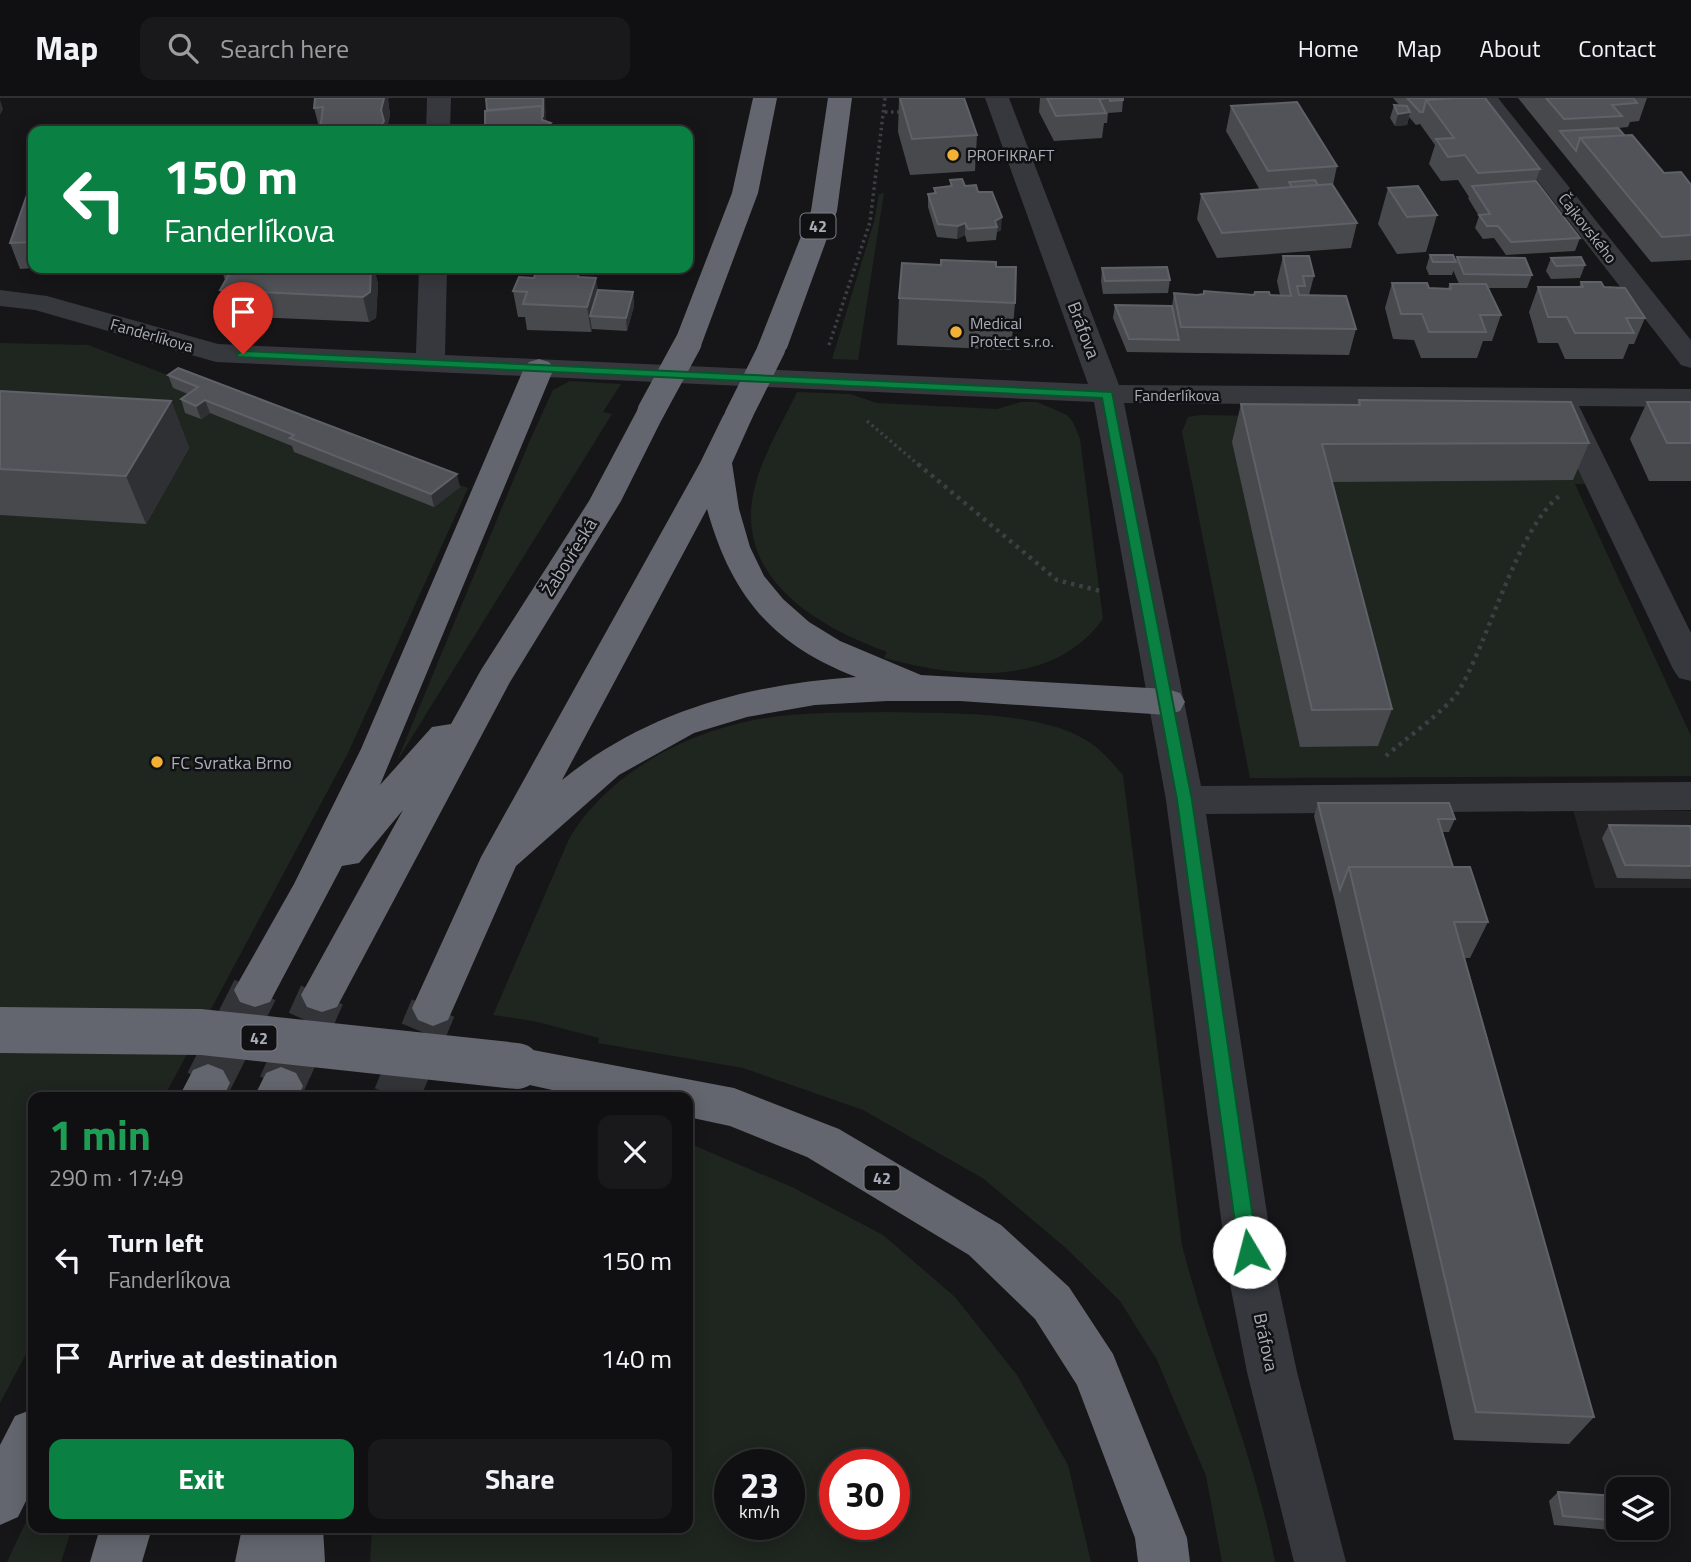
<!DOCTYPE html>
<html lang="en">
<head>
<meta charset="utf-8">
<style>
  :root { --surface:#101012; --page:#19191b; --text:#f1f3f6; --muted:#9c9d9f; --line:#303032; --accent:#0b8043 }
  body { margin:0; font-family:"Titillium Web",sans-serif; background:var(--page); color:var(--text); height:100vh; display:flex; flex-direction:column; font-size:26px; white-space:nowrap }
  * { box-sizing:border-box; margin:0 }
  p { font-size:23px; color:var(--muted) }
  .icon { flex:none; width:38px; height:38px; fill:none; stroke:currentColor; stroke-width:2; stroke-linecap:round; stroke-linejoin:round }
  .map { position:relative; flex:1; overflow:hidden }
  .sheet { position:absolute; left:28px; top:994px; width:665px; height:441px; display:flex; flex-direction:column; background:var(--surface); border-radius:14px; box-shadow:0 4px 18px #0003,0 0 0 2px var(--line) }
  .sheet>* { flex:none }
  .banner { position:absolute; left:28px; top:28px; width:665px; height:147px; border-radius:14px; box-shadow:0 4px 18px #0003,0 0 0 2px var(--line); background:#0b8043; color:#fff; overflow:hidden }
  .fabs { position:absolute; left:1606px; top:1379px; display:grid; gap:14px }
  .fabs a { display:grid; place-items:center; width:63px; height:63px; border-radius:14px; background:var(--surface); box-shadow:0 4px 18px #0003,0 0 0 2px var(--line); font-size:35px }
  .speed { position:absolute; left:714px; top:1351px; display:flex; gap:14px; font-size:35px; font-weight:700; text-align:center }
  .speed>* { display:grid; place-content:center; width:91px; height:91px; border-radius:50%; background:var(--surface); box-shadow:0 4px 18px #0003,0 0 0 2px var(--line); line-height:1 }
  .speed small { font-size:18px; font-weight:400 }
  .speed .limit { border:10px solid #d22; background:#fff; color:#111 }
  .pin { position:absolute; display:grid; place-items:center; width:60px; height:60px; color:#fff; margin:-72px -30px; border-radius:50% 50% 50% 0; rotate:-45deg; box-shadow:0 0 7px #0007 }
  .pin .icon { rotate:45deg }
  .me { position:absolute; width:77px; margin:-38px; rotate:352deg; stroke-linejoin:round; filter:drop-shadow(0 0 5px #0008) }
  .turn { display:flex; align-items:center; gap:24px; height:147px; padding:0 21px; font-size:32px }
  .turn .icon { width:91px; height:91px; stroke-width:2.5 }
  .turn b { display:block; font-size:49px; line-height:60px }
  .round { display:grid; place-items:center; flex:none; width:74px; height:74px; border-radius:14px; background:var(--page) }
  .summary { display:flex; align-items:center; justify-content:space-between; height:119px; padding:0 21px }
  h1 { font-size:42px; font-weight:700; line-height:52px; color:#1e9e55 }
  .primary-button { display:flex; gap:14px; margin-top:auto; padding:14px 21px }
  .primary-button a { flex:1; height:80px; border-radius:14px; background:var(--accent); color:#fff; font-size:28px; font-weight:700; line-height:80px; text-align:center }
  .primary-button a+a { background:var(--page); color:var(--text) }
  ul { padding:0; list-style:none }
  li { display:flex; align-items:center; gap:21px; height:98px; padding:0 21px }
  li div { flex:1 }
  li b { display:block; font-size:26px }
  li em { font-style:normal }
  header { display:flex; align-items:center; gap:42px; box-sizing:border-box; height:98px; padding:0 35px; background:var(--surface); border-bottom:2px solid var(--line) }
  header strong { font-size:33px }
  nav { display:flex; gap:38px; margin-inline-start:auto; font-size:24px }
  .search { width:490px; height:63px; background:var(--page); display:flex; align-items:center; gap:18px; box-sizing:border-box; padding:0 24px; border-radius:14px; color:var(--muted); font-size:26px }
  .map>svg:first-child { display:block }
  .built { fill:#222225 }
  .green { fill:#1e261f; fill-rule:evenodd }
  .lines { fill:none; stroke-linecap:round; stroke-linejoin:round }
  .highway-tunnel { stroke:#333438; stroke-width:46; stroke-dasharray:46 24; stroke-linecap:butt }
  .path-far1 { stroke:#3d3f44; stroke-width:3.5; stroke-dasharray:2.5 3.5; stroke-linecap:butt }
  .path { stroke:#3d3f44; stroke-width:4.5; stroke-dasharray:3.5 5; stroke-linecap:butt }
  .minor { fill:#37383d; fill-rule:evenodd }
  .highway { fill:#63666e; fill-rule:evenodd }
  .highway-bridge-far1 { stroke:#63666e; stroke-width:27 }
  .highway-bridge { stroke:#63666e; stroke-width:46 }
  .wall { fill:#47494d }
  .shaded-wall { fill:#2f3033 }
  .building { fill:#525359; stroke:#5f6168; stroke-width:2 }
  .route { fill:#0b8043; stroke:#07532c; stroke-width:2 }
  .poi-dot { fill:#f2b134; stroke:#111113; stroke-width:2.5 }
  .labels { text-anchor:middle; dominant-baseline:central; stroke-width:5; stroke-linejoin:round; paint-order:stroke }
  .far-poi-label { font-size:16px; fill:#a8adb8; stroke:#111113; text-anchor:start }
  .shield { fill:#111113; stroke:#7b7e86; stroke-width:2 }
  .shield-label { font-size:16px; font-weight:bold; fill:#a8adb8 }
  .far-street-label { font-size:16px; fill:#a8adb8; stroke:#111113 }
  .street-label { font-size:18px; fill:#a8adb8; stroke:#111113 }
  .poi-label { font-size:18px; fill:#a8adb8; stroke:#111113; text-anchor:start }
</style>
</head>
<body>
<header>
<strong>Map</strong>
<div class="search"><svg class="icon" aria-label="search" viewBox="0 0 24 24"><circle cx="10" cy="10" r="6"/><path d="M15 15l6 6"/></svg>Search here</div>
<nav><a>Home</a><a>Map</a><a>About</a><a>Contact</a></nav>
</header>
<div class="map">
<svg width="1691" height="1464" viewBox="0 0 1691 1464">
  <rect width="100%" height="100%" fill="#161618"/>
  <path class="built" d="M1573,712L1691,713V790H1595Z"/>
  <g class="green">
    <path d="M884,95L858,262L832,261L874,124L879,96Z"/>
    <path d="M0,245L88,247L468,390L348,655L164,999H33V1243L0,1305Z"/>
    <path d="M570,283L621,286L603,314L612,316L397,663L530,342L553,292Z"/>
    <path d="M797,294L850,296L877,305L997,311L1021,304H1037L1067,317L1073,324L1080,341L1103,521C1052,591 958,580 884,560L887,554C821,530 741,485 752,403C757,366 781,328 797,294Z"/>
    <path d="M1200,317L1563,323L1593,386H1575L1691,638V678L1250,680L1182,334L1188,319Z"/>
    <path d="M889,614C948,616 1048,611 1096,649C1106,657 1114,667 1123,677L1182,1147C1209,1254 1254,1355 1275,1464H1222L1206,1378L1157,1262L1120,1203L1067,1151L984,1081L863,1012L743,970L598,945L599,940L533,923L493,917L569,741C602,684 669,643 733,627C782,613 838,615 889,614Z"/>
    <path d="M688,1045L792,1089L883,1137L955,1199L1017,1277L1068,1367L1091,1464H370L372,1430H688ZM730,1367H789V1426H730ZM835,1367H894V1426H835Z"/>
    <path d="M33,1409V1430H72L61,1464H7Z"/>
  </g>
  <g class="lines">
    <g class="highway-tunnel">
      <path d="M208,985L255,892"/>
      <path d="M281,988L322,897"/>
      <path d="M396,999L433,910"/>
    </g>
    <g class="path-far1">
      <path d="M885,14H902"/>
      <path d="M829,247L870,124L885,0"/>
      <path d="M867,323L920,368"/>
    </g>
    <g class="path">
      <path d="M918,366L1057,482L1100,493"/>
      <path d="M1386,658C1404,642 1446,612 1458,594C1488,546 1518,427 1561,397"/>
    </g>
    <g class="minor">
      <path d="M427,0H451L450,33H426Z"/>
      <path d="M985,0H1009L1119,287L1691,291V309L1579,308L1691,535V583L1679,580L1673,571L1548,308L1124,305L1201,688L1691,684V712L1206,716L1277,1181L1297,1274L1346,1464H1294L1247,1274L1229,1181L1166,702L1094,304L216,264L35,212L0,208V192L47,198L218,246L416,255L419,170H447L445,257L1088,286Z"/>
      <path d="M1473,0H1498L1691,242V270L1681,267Z"/>
    </g>
    <g class="highway">
      <path d="M753,0H777L758,95L702,245L698,251L688,254L678,251L674,245L732,95Z"/>
      <path d="M828,0H852L837,113L787,250L782,256L772,259L762,256L757,250L811,113Z"/>
      <path d="M539,261L549,264L554,270L380,687L432,629L451,626L481,572L589,403L640,307L651,304L662,307L666,313L621,403L510,584L337,909L322,914L307,909L301,897L403,712L359,765L342,768L270,904L255,909L240,904L234,892L294,786L361,651L524,270L529,264Z"/>
      <path d="M738,309L749,312L753,318L732,365L739,411L750,449L764,478L783,501L809,524L840,543L921,577L1167,591L1180,595L1185,604L1180,613L1167,617L960,603H887L815,607L747,619L694,635L619,677L516,768L448,922L433,928L418,922L412,910L481,759L700,365L723,318L727,312ZM707,411C731,497 772,547 856,579C749,586 647,613 562,682Z"/>
      <path d="M517,949L734,990L839,1031L1001,1127L1069,1189L1113,1256L1187,1440L1190,1464H1138L1135,1440L1077,1287L1035,1221L969,1157L807,1059L730,1028L688,1019V999H584L502,981L495,968L502,955Z"/>
      <path d="M208,966L223,972L230,985L223,999H179L193,972Z"/>
      <path d="M281,969L296,975L303,988L298,999H254L266,975Z"/>
      <path d="M33,1311V1389L18,1419L0,1427V1347L15,1318Z"/>
      <path d="M100,1430H152L142,1464H90Z"/>
      <path d="M242,1430H323L325,1464H235Z"/>
    </g>
    <g class="highway-bridge-far1">
      <path d="M651,313L688,245"/>
      <path d="M738,318L772,250"/>
    </g>
    <path class="highway-bridge" d="M0,932L201,934L517,968"/>
  </g>
  <g class="wall">
    <path d="M315,0H389L388,1L390,18L320,33L314,10Z"/>
    <path d="M899,0H964L977,37L975,73L910,77L898,34Z"/>
    <path d="M1040,0H1123V2L1122,14L1108,15L1107,25H1104L1102,40L1054,43L1039,14Z"/>
    <path d="M1393,0H1485L1540,71L1536,83L1580,140L1575,153L1506,157L1494,140L1483,141L1475,130L1479,118L1468,100L1469,99L1458,82L1441,83L1429,66L1435,47L1420,26L1416,27L1409,19L1407,27L1395,28L1390,20L1394,7H1399Z"/>
    <path d="M1518,0H1647L1639,23L1630,24L1628,29L1618,30L1664,75L1691,87V162L1651,164Z"/>
    <path d="M1231,8L1337,68L1333,87L1357,125L1351,150L1217,160L1197,121L1201,96L1260,92L1226,33Z"/>
    <path d="M33,80V170L20,171L10,145Z"/>
    <path d="M950,82L965,88L978,94L1001,132L997,134L996,142L967,144L965,137L957,141L937,139L928,109V96H934V90L950,89Z"/>
    <path d="M1388,90L1437,117L1426,154L1397,156L1378,126Z"/>
    <path d="M1430,157L1456,164L1452,177H1429L1426,170Z"/>
    <path d="M1283,158L1314,178L1309,197L1356,231L1349,257L1127,254L1113,220L1115,207L1172,208L1174,195L1197,197L1203,196L1204,193L1254,197H1280L1277,183Z"/>
    <path d="M1457,159L1532,177L1527,190H1488L1501,217L1492,243H1483L1477,260H1421L1414,242L1393,241L1385,210L1392,185L1429,190H1448L1450,186H1459L1453,172Z"/>
    <path d="M1551,160L1585,167L1580,180L1551,181L1546,173Z"/>
    <path d="M996,169L1015,205L1011,252L897,247L899,200Z"/>
    <path d="M221,170H374L378,186L376,220L369,224L228,218L220,192L225,182Z"/>
    <path d="M1102,170L1170,182L1168,195L1103,196L1101,183Z"/>
    <path d="M579,179L598,192L633,194L634,208L627,233L592,231L591,234L527,232L525,219H518L513,193L534,180Z"/>
    <path d="M1581,184L1604,189L1645,220L1634,246H1629L1623,261H1565L1558,245H1538L1529,214L1538,189H1579Z"/>
    <path d="M168,277L460,389L434,409L294,354L292,348L210,315L201,321L185,315L181,301L188,296L173,290Z"/>
    <path d="M0,293L171,303L189,350L146,426L0,417Z"/>
    <path d="M1359,302L1589,345L1573,382L1332,384L1392,611L1378,648L1300,649L1232,344L1241,306L1357,307Z"/>
    <path d="M1647,304H1691V383H1649L1630,341Z"/>
    <path d="M1318,705L1455,721L1449,734H1442L1453,769L1488,824L1470,860H1465L1594,1319L1569,1346L1454,1342L1335,805L1314,718Z"/>
    <path d="M1609,727L1691,728V781L1617,780L1602,740Z"/>
    <path d="M1558,1394L1619,1414V1425L1611,1432L1554,1427L1549,1403Z"/>
  </g>
  <g class="shaded-wall">
    <path d="M384,0H389L388,1L390,18L387,33H380L381,12Z"/>
    <path d="M543,0H545L546,28L551,25L552,33H497L542,8L545,28Z"/>
    <path d="M0,2L3,11L0,17Z"/>
    <path d="M1410,14L1407,27L1395,28L1398,16Z"/>
    <path d="M1002,119L1001,132L997,134V129L995,123Z"/>
    <path d="M965,125V137L957,141L958,128Z"/>
    <path d="M367,170H374L378,186L376,220L369,224L363,199Z"/>
    <path d="M596,180L600,205L590,218L592,231L591,234L587,209Z"/>
    <path d="M633,194L634,208L627,233L626,220Z"/>
    <path d="M205,302L210,315L201,321L196,308Z"/>
    <path d="M171,303L189,350L146,426L126,378Z"/>
    <path d="M457,376L460,389L434,409L431,396Z"/>
  </g>
  <g class="building">
    <path d="M315,0H384L381,12L384,23L380,29V33H320L323,9L314,10Z"/>
    <path d="M486,0H543V19L542,8L487,12Z"/>
    <path d="M900,0H964L977,37L912,41Z"/>
    <path d="M1047,0H1110L1099,1L1106,15L1056,18Z"/>
    <path d="M1110,0H1123V2L1110,3Z"/>
    <path d="M1407,0H1456L1426,2L1423,14H1420Z"/>
    <path d="M1456,0H1485L1540,71L1478,75L1465,57L1448,59L1436,41L1454,40L1426,2Z"/>
    <path d="M1546,0H1633L1637,5L1612,7L1622,18L1564,21Z"/>
    <path d="M1297,4L1337,68L1268,73L1231,8Z"/>
    <path d="M1394,7L1407,8L1410,14L1398,16Z"/>
    <path d="M542,8V22L551,25L548,28L497,33H485V13Z"/>
    <path d="M1618,30L1625,38L1580,40L1576,53L1560,33Z"/>
    <path d="M1632,37L1664,75L1681,74L1691,87V137L1662,139L1580,40Z"/>
    <path d="M33,80V144L10,145Z"/>
    <path d="M962,81L965,88L976,87L978,94H992L1002,119L995,123L997,129L968,131L965,125L958,128L938,126L928,96L936,95L934,90L952,88L950,82Z"/>
    <path d="M1315,82L1318,87L1292,89L1289,84Z"/>
    <path d="M1536,83L1580,140L1511,144L1498,128H1487L1479,117L1490,116L1472,88Z"/>
    <path d="M1332,86L1357,125L1222,135L1201,96Z"/>
    <path d="M1418,88L1437,117L1407,119L1388,90Z"/>
    <path d="M1430,157H1453L1456,164H1433Z"/>
    <path d="M1283,158H1309L1314,178H1303L1305,188H1297L1299,197L1346,198L1356,231L1181,229L1174,195L1197,197L1204,196V193L1254,197L1255,194H1269L1270,197L1291,198Z"/>
    <path d="M1457,159L1525,160L1532,177L1464,176Z"/>
    <path d="M1581,159L1585,167L1556,168L1551,160Z"/>
    <path d="M941,162L996,164V169H1016L1015,205L899,200L902,165L941,167Z"/>
    <path d="M1167,169L1170,182L1105,183L1102,170Z"/>
    <path d="M221,170H371L370,194L363,199L220,192L232,171Z"/>
    <path d="M536,173L579,175L578,179L596,180L587,209L523,206L527,194L513,193L519,179L534,180Z"/>
    <path d="M1581,184H1601L1604,189L1625,190L1645,220H1626L1634,235H1575L1567,219H1548L1538,189H1583Z"/>
    <path d="M1392,185H1427L1429,190L1451,191L1450,186H1486L1501,217H1480L1486,234H1429L1422,216H1401Z"/>
    <path d="M598,192L633,194L626,220L590,218Z"/>
    <path d="M1115,207L1172,208L1179,242L1129,241Z"/>
    <path d="M178,270L457,376L431,396L290,340L294,337L205,302L196,308L181,301L198,289L168,277Z"/>
    <path d="M0,293L171,303L126,378L0,371Z"/>
    <path d="M1359,302L1571,304L1589,345L1322,346L1392,611L1312,612L1241,306L1360,307Z"/>
    <path d="M1647,304H1691V345H1667Z"/>
    <path d="M1318,705H1449L1455,721H1438L1453,769H1349L1340,792Z"/>
    <path d="M1609,727L1691,728V768L1625,767Z"/>
    <path d="M1349,769H1470L1488,824H1454L1594,1319L1476,1314Z"/>
    <path d="M1558,1394L1616,1398L1619,1414V1423L1563,1418Z"/>
  </g>
  <path class="route" d="M243,253L1112,294L1192,702L1258,1154L1256,1161L1249,1163L1242,1161L1239,1154L1177,702L1102,300L238,259L237,256Z"/>
  <g class="poi-dot">
    <circle cx="953" cy="57" r="7"/>
    <circle cx="956" cy="234" r="7"/>
    <circle cx="157" cy="664" r="7"/>
  </g>
  <g class="labels">
    <g class="far-poi-label">
      <text x="967" y="57">PROFIKRAFT</text>
      <text x="970" y="225">Medical<tspan x="970" dy="18">Protect s.r.o.</tspan></text>
    </g>
    <g class="shield">
      <rect x="800.5" y="115.5" width="35" height="25" rx="5"/>
      <rect x="241.5" y="927.5" width="35" height="25" rx="5"/>
      <rect x="864.5" y="1067.5" width="35" height="25" rx="5"/>
    </g>
    <g class="shield-label">
      <text x="818" y="128">42</text>
      <text x="259" y="940">42</text>
      <text x="882" y="1080">42</text>
    </g>
    <g class="far-street-label">
      <text transform="translate(1588 130) rotate(52)">Čajkovského</text>
      <text transform="translate(152 237) rotate(16)">Fanderlíkova</text>
      <text x="1177" y="297">Fanderlíkova</text>
    </g>
    <g class="street-label">
      <text transform="translate(1084 232) rotate(69)">Bráfova</text>
      <text transform="translate(569 459) rotate(-58)">Žabovřeská</text>
      <text transform="translate(1266 1244) rotate(78)">Bráfova</text>
    </g>
    <g class="poi-label">
      <text x="171" y="664">FC Svratka Brno</text>
    </g>
  </g>
</svg>
<div class="fabs">
<a><svg class="icon" aria-label="layers" viewBox="0 0 24 24"><path d="M12 4l9 5-9 5-9-5zM3 14l9 5 9-5"/></svg></a>
</div>
<div class="speed"><div>23<small>km/h</small></div><div class="limit">30</div></div>
<div class="pin" style="left:243px;top:256px;background:#d93025"><svg class="icon" aria-label="arrive" viewBox="0 0 24 24"><path d="M6 21V4h12l-3 4 3 4H6"/></svg></div>
<svg class="me" style="left:1249px;top:1154px" viewBox="-20 -20 40 40"><circle r="19" fill="#fff"/><path d="M0-13L10 11 0 6-10 11z" fill="#0b8043"/></svg>
<div class="banner">
<div class="turn"><svg class="icon" aria-label="left" viewBox="0 0 24 24"><path d="M17 20v-9H6M10 6l-5 5 5 5"/></svg><div><b>150 m</b>Fanderlíkova</div></div>
</div>
<section class="sheet">
<div class="summary"><div><h1>1 min</h1><p>290 m · 17:49</p></div><a class="round"><svg class="icon" aria-label="close" viewBox="0 0 24 24"><path d="M6 6l12 12M18 6L6 18"/></svg></a></div>
<ul>
<li><svg class="icon" aria-label="left" viewBox="0 0 24 24"><path d="M17 20v-9H6M10 6l-5 5 5 5"/></svg><div><b>Turn left</b><p>Fanderlíkova</p></div><em>150 m</em></li>
<li><svg class="icon" aria-label="arrive" viewBox="0 0 24 24"><path d="M6 21V4h12l-3 4 3 4H6"/></svg><div><b>Arrive at destination</b></div><em>140 m</em></li>
</ul>
<div class="primary-button"><a>Exit</a><a>Share</a></div>
</section>
</div>
</body>
</html>
